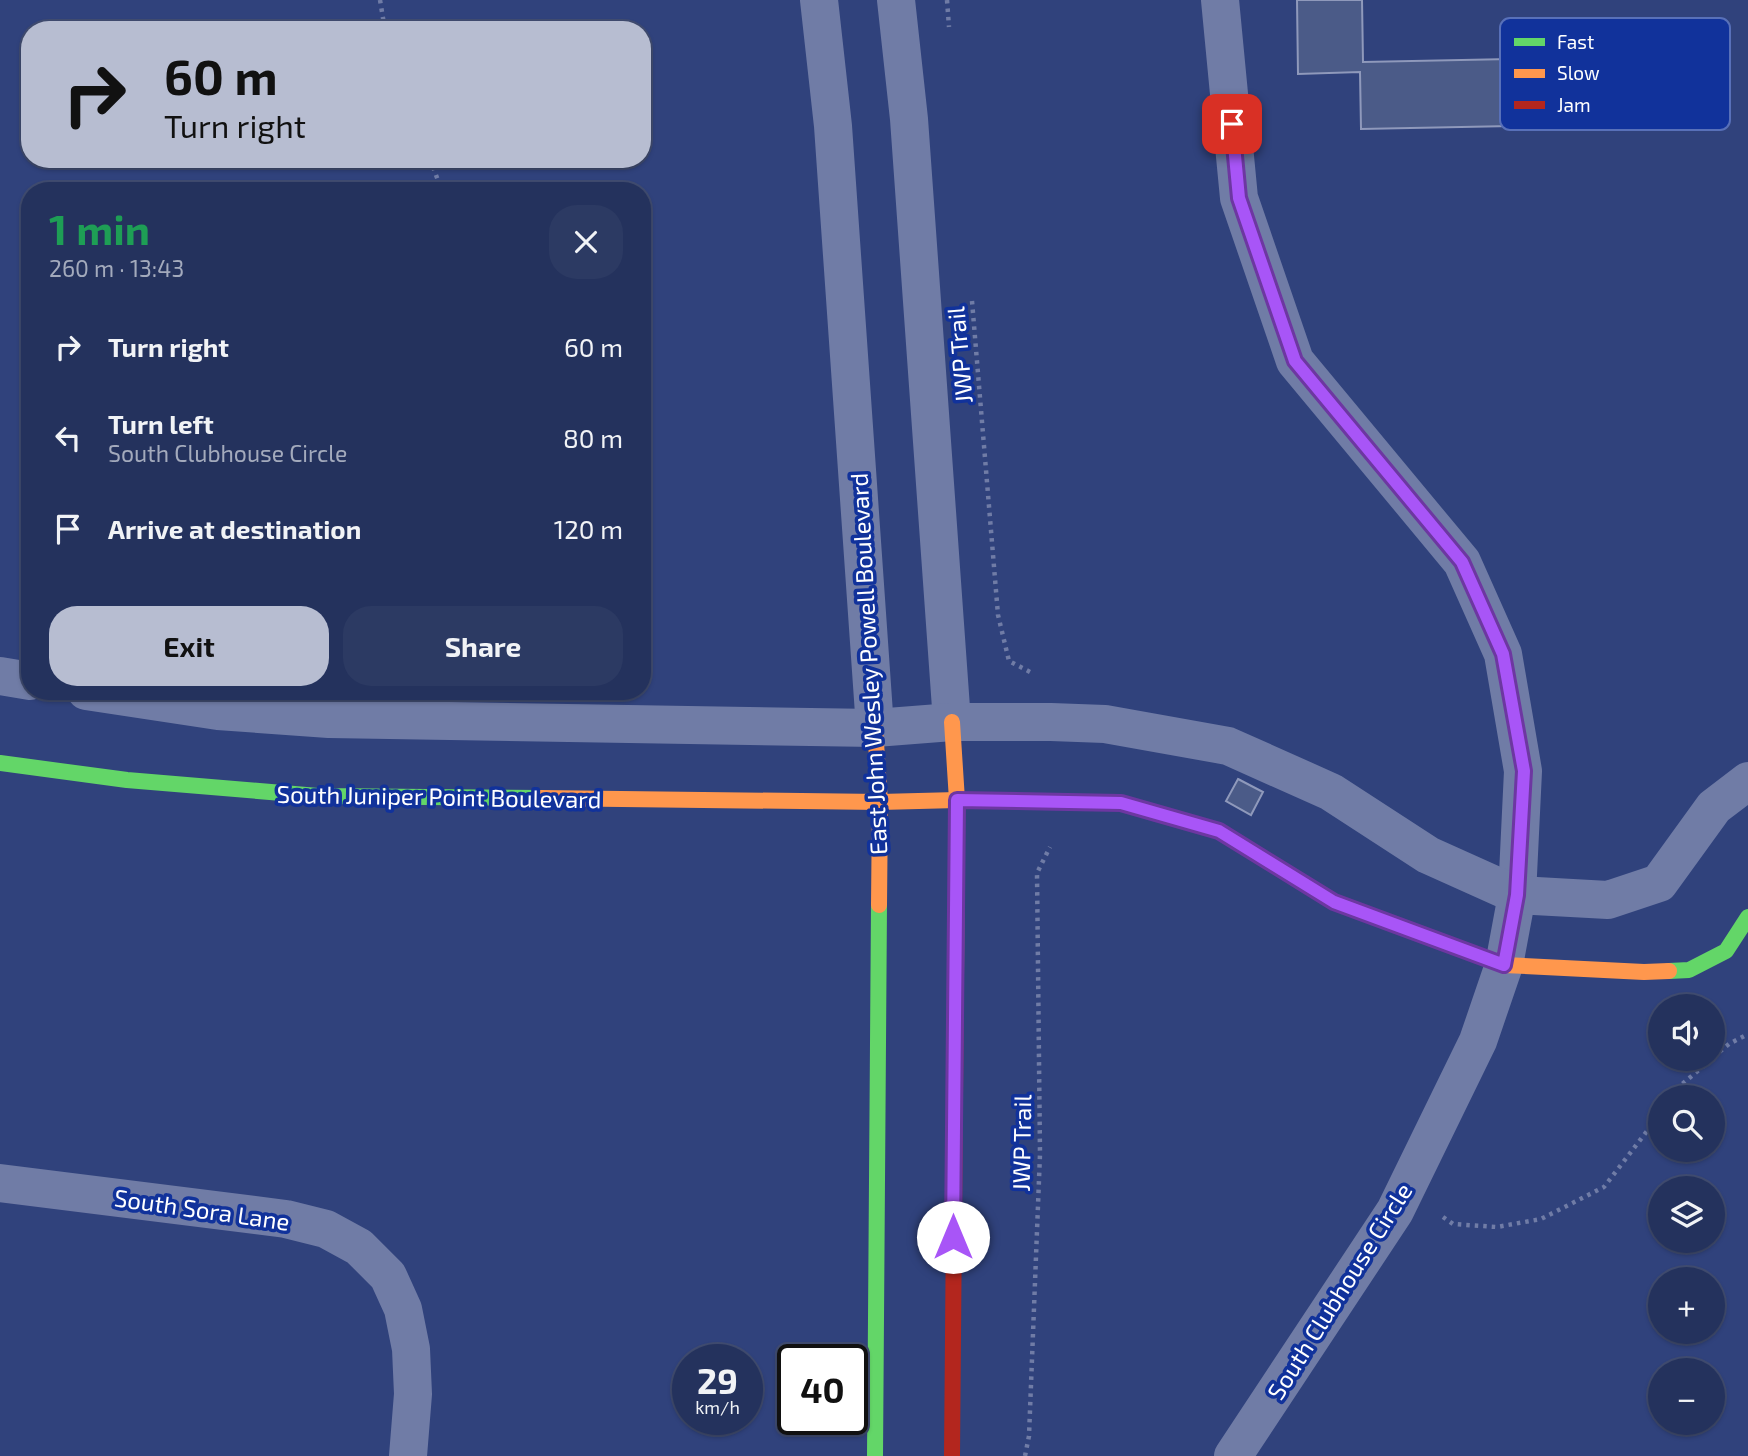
<!DOCTYPE html>
<html lang="en">
<head>
<meta charset="utf-8">
<style>
  :root { --surface:#24325d; --page:#2c3a63; --text:#f1f3f6; --muted:#a3aabc; --line:#414d72; --accent:#b7bdd1 }
  body { margin:0; font-family:"Exo 2",sans-serif; background:var(--page); color:var(--text); height:100vh; display:flex; flex-direction:column; font-size:26px; white-space:nowrap }
  * { box-sizing:border-box; margin:0 }
  p { font-size:23px; color:var(--muted) }
  .icon { flex:none; width:38px; height:38px; fill:none; stroke:currentColor; stroke-width:2; stroke-linecap:round; stroke-linejoin:round }
  .map { position:relative; flex:1; overflow:hidden }
  .details { position:absolute; left:21px; top:182px; width:630px; height:518px; display:flex; flex-direction:column; background:var(--surface); border-radius:28px; box-shadow:0 2px 5px #0004,0 0 0 2px var(--line) }
  .details>* { flex:none }
  .banner { position:absolute; left:21px; top:21px; width:630px; height:147px; border-radius:28px; box-shadow:0 2px 5px #0004,0 0 0 2px var(--line); background:#b7bdd1; color:#111; overflow:hidden }
  .fabs { position:absolute; left:1648px; top:994px; display:grid; gap:14px }
  .fabs a { display:grid; place-items:center; width:77px; height:77px; border-radius:50%; background:var(--surface); box-shadow:0 2px 5px #0004,0 0 0 2px var(--line); font-size:35px }
  .speed { position:absolute; left:672px; top:1344px; display:flex; gap:14px; font-size:35px; font-weight:700; text-align:center }
  .speed>* { display:grid; place-content:center; width:91px; height:91px; border-radius:50%; background:var(--surface); box-shadow:0 2px 5px #0004,0 0 0 2px var(--line); line-height:1 }
  .speed small { font-size:18px; font-weight:400 }
  .speed .limit { border:4px solid #111; border-radius:10px; background:#fff; color:#111 }
  .pin { position:absolute; display:grid; place-items:center; width:60px; height:60px; color:#fff; margin:-30px; border-radius:14px; box-shadow:0 4px 10px #0006 }
  .me { position:absolute; width:77px; margin:-38px; rotate:0deg; stroke-linejoin:round; filter:drop-shadow(0 0 5px #0008) }
  .turn { display:flex; align-items:center; gap:24px; height:147px; padding:0 28px; font-size:32px }
  .turn .icon { width:91px; height:91px; stroke-width:2.5 }
  .turn b { display:block; font-size:49px; line-height:60px }
  .round { display:grid; place-items:center; flex:none; width:74px; height:74px; border-radius:28px; background:var(--page) }
  .head { display:flex; align-items:center; justify-content:space-between; height:119px; padding:0 28px }
  h1 { font-size:42px; font-weight:700; line-height:52px; color:#1e9e55 }
  .action { display:flex; gap:14px; margin-top:auto; padding:14px 28px }
  .action a { flex:1; height:80px; border-radius:28px; background:var(--accent); color:#111; font-size:28px; font-weight:700; line-height:80px; text-align:center }
  .action a+a { background:var(--page); color:var(--text) }
  ul { padding:0; list-style:none }
  li { display:flex; align-items:center; gap:21px; height:91px; padding:0 28px }
  li div { flex:1 }
  li b { display:block; font-size:26px }
  li em { font-style:normal }
  .map>svg:first-child { display:block }
  .building { fill:#4b5b88; stroke:#8f99bb; stroke-width:2 }
  .lines { fill:none; stroke-linecap:round; stroke-linejoin:round }
  .path { stroke:#707ca6; stroke-width:4.5; stroke-dasharray:3.5 5; stroke-linecap:butt }
  .street { stroke:#707ca6; stroke-width:38 }
  .fast { stroke:#63d668; stroke-width:16 }
  .slow { stroke:#ff974d; stroke-width:16 }
  .jam { stroke:#b3261e; stroke-width:16 }
  .route-casing { stroke:#6d37a1; stroke-width:18 }
  .route { stroke:#a855f7; stroke-width:12 }
  .labels { text-anchor:middle; dominant-baseline:central; stroke-width:7; stroke-linejoin:round; paint-order:stroke }
  .street-label { font-size:24px; fill:#fff; stroke:#11329b }
  .key { fill:#11329b; stroke:#5870b9; stroke-width:2 }
  .key-label { font-size:19px; fill:#fff }
</style>
</head>
<body>
<div class="map">
<svg width="1748" height="1456" viewBox="0 0 1748 1456">
  <rect width="100%" height="100%" fill="#30427c"/>
  <g class="building">
    <path d="M1297,0H1362L1363,62L1510,59L1511,126L1361,129L1360,72L1298,74Z"/>
    <path d="M1238,779L1263,792L1251,815L1226,801Z"/>
  </g>
  <g class="lines">
    <g class="path">
      <path d="M380,0L385,30"/>
      <path d="M947,0L949,27"/>
      <path d="M430,159L442,191"/>
      <path d="M972,301L998,615L1009,661L1034,674"/>
      <path d="M1713,1057L1729,1044L1748,1034"/>
      <path d="M1672,1097L1681,1085L1712,1059"/>
      <path d="M1443,1217L1453,1224L1497,1227L1541,1219L1604,1187L1661,1113"/>
      <path d="M1025,1456L1029,1436L1040,1154L1037,873L1050,847"/>
    </g>
    <g class="street">
      <path d="M819,0L833,126L875,728"/>
      <path d="M896,0L909,119L952,722"/>
      <path d="M1220,0L1239,198L1295,361L1462,562L1503,654L1523,771L1517,895L1504,965L1478,1041L1395,1211L1233,1456"/>
      <path d="M0,676L30,681"/>
      <path d="M86,691L218,711L329,719L875,728L952,722H1051L1105,724L1228,746L1331,792L1428,855L1517,895L1608,900L1659,883L1714,807L1748,781"/>
      <path d="M0,1183L286,1219L326,1229L359,1247L388,1276L403,1309L411,1349L413,1394L408,1456"/>
    </g>
    <g class="fast">
      <path d="M0,763L127,780L318,796L540,798"/>
      <path d="M1669,971L1689,970L1726,951L1748,917"/>
      <path d="M875,1456L879,905"/>
    </g>
    <g class="slow">
      <path d="M952,722L957,800L956,977"/>
      <path d="M875,728L880,802L879,905"/>
      <path d="M540,798L880,802L957,800L1064,802"/>
      <path d="M1316,891L1334,902L1504,965L1644,972L1669,971"/>
    </g>
    <g class="jam">
      <path d="M1064,802L1121,803L1219,831L1316,891"/>
      <path d="M952,1456L956,977"/>
    </g>
  </g>
  <g class="lines">
    <defs>
      <path id="route" d="M953,1237L957,800L1121,803L1219,831L1334,902L1504,965L1517,895L1524,771L1503,654L1462,562L1295,361L1239,198L1232,124"/>
    </defs>
    <use href="#route" class="route-casing"/>
    <use href="#route" class="route"/>
  </g>
  <g class="labels">
    <g class="street-label">
      <text transform="translate(959 355) rotate(-95)">JWP Trail</text>
      <text transform="translate(868 664) rotate(-93)">East John Wesley Powell Boulevard</text>
      <text transform="translate(439 796) rotate(1)">South Juniper Point Boulevard</text>
      <text transform="translate(1021 1143) rotate(-89)">JWP Trail</text>
      <text transform="translate(202 1209) rotate(8)">South Sora Lane</text>
      <text transform="translate(1339 1291) rotate(-58)">South Clubhouse Circle</text>
    </g>
  </g>
  <rect x="1500" y="18" width="230" height="112" rx="10" class="key"/>
  <rect x="1514" y="38" width="31" height="8" fill="#63d668"/>
  <rect x="1514" y="69" width="31" height="9" fill="#ff974d"/>
  <rect x="1514" y="101" width="31" height="8" fill="#b3261e"/>
  <g class="key-label">
    <text x="1557" y="49">Fast</text>
    <text x="1557" y="80">Slow</text>
    <text x="1557" y="112">Jam</text>
  </g>
</svg>
<div class="fabs">
<a><svg class="icon" aria-label="sound" viewBox="0 0 24 24"><path d="M4 9h4l5-4v14l-5-4H4zM17 9q2 3 0 6"/></svg></a>
<a><svg class="icon" aria-label="search" viewBox="0 0 24 24"><circle cx="10" cy="10" r="6"/><path d="M15 15l6 6"/></svg></a>
<a><svg class="icon" aria-label="layers" viewBox="0 0 24 24"><path d="M12 4l9 5-9 5-9-5zM3 14l9 5 9-5"/></svg></a>
<a>+</a>
<a>−</a>
</div>
<div class="speed"><div>29<small>km/h</small></div><div class="limit">40</div></div>
<div class="pin" style="left:1232px;top:124px;background:#d93025"><svg class="icon" aria-label="arrive" viewBox="0 0 24 24"><path d="M6 21V4h12l-3 4 3 4H6"/></svg></div>
<svg class="me" style="left:953px;top:1237px" viewBox="-20 -20 40 40"><circle r="19" fill="#fff"/><path d="M0-13L10 11 0 6-10 11z" fill="#a855f7"/></svg>
<div class="banner">
<div class="turn"><svg class="icon" aria-label="right" viewBox="0 0 24 24"><path d="M7 20v-9h11M14 6l5 5-5 5"/></svg><div><b>60 m</b>Turn right</div></div>
</div>
<section class="details">
<div class="head"><div><h1>1 min</h1><p>260 m · 13:43</p></div><a class="round"><svg class="icon" aria-label="close" viewBox="0 0 24 24"><path d="M6 6l12 12M18 6L6 18"/></svg></a></div>
<ul>
<li><svg class="icon" aria-label="right" viewBox="0 0 24 24"><path d="M7 20v-9h11M14 6l5 5-5 5"/></svg><div><b>Turn right</b></div><em>60 m</em></li>
<li><svg class="icon" aria-label="left" viewBox="0 0 24 24"><path d="M17 20v-9H6M10 6l-5 5 5 5"/></svg><div><b>Turn left</b><p>South Clubhouse Circle</p></div><em>80 m</em></li>
<li><svg class="icon" aria-label="arrive" viewBox="0 0 24 24"><path d="M6 21V4h12l-3 4 3 4H6"/></svg><div><b>Arrive at destination</b></div><em>120 m</em></li>
</ul>
<div class="action"><a>Exit</a><a>Share</a></div>
</section>
</div>
</body>
</html>
